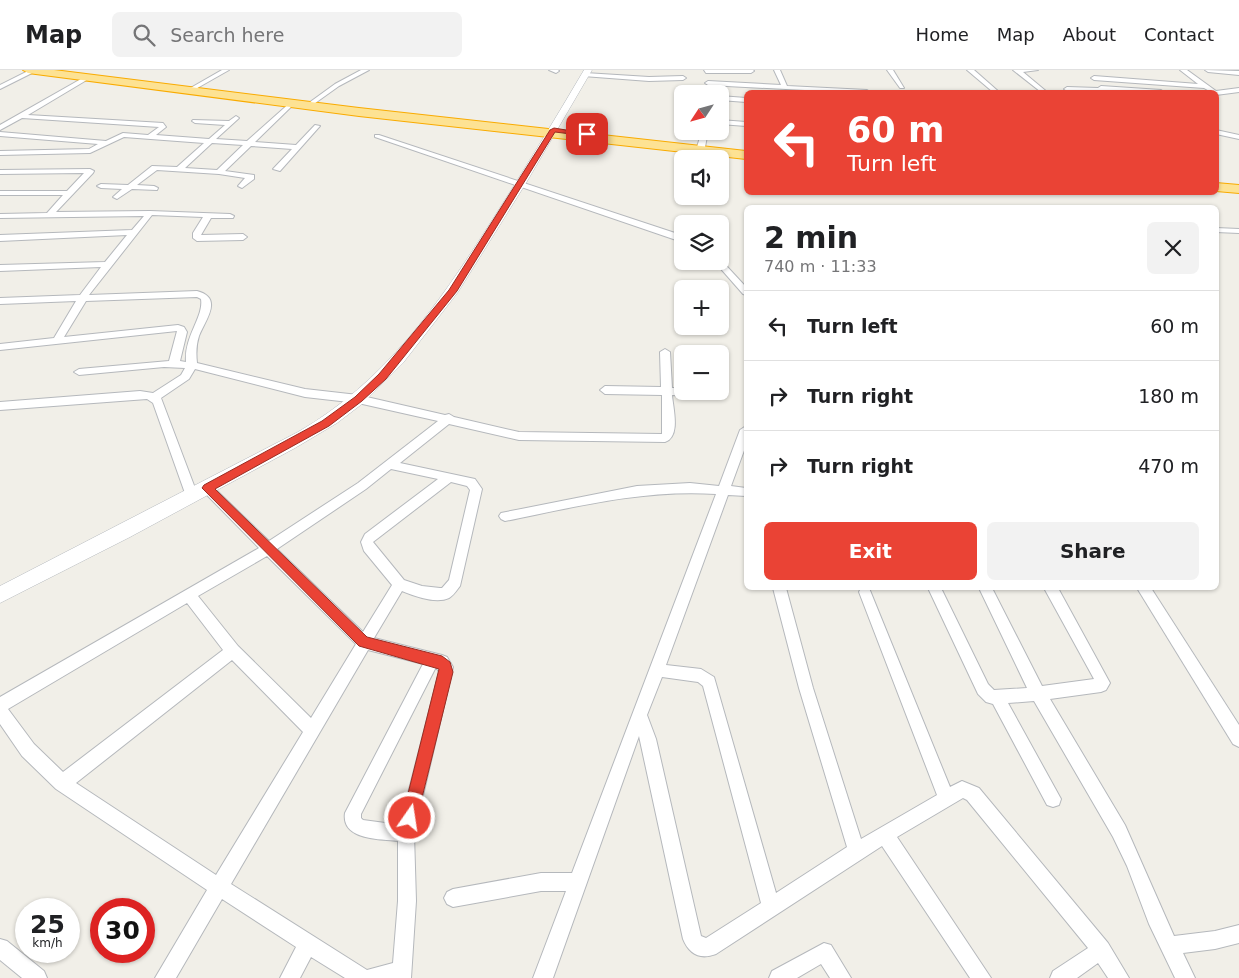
<!DOCTYPE html>
<html lang="en">
<head>
<meta charset="utf-8">
<style>
  :root { --surface:#fff; --page:#f2f2f2; --text:#202124; --muted:#757577; --line:#e0e0e0; --accent:#ea4335 }
  body { margin:0; font-family:"DejaVu Sans",sans-serif; background:var(--page); color:var(--text); height:100vh; display:flex; flex-direction:column; font-size:19px; white-space:nowrap }
  * { box-sizing:border-box; margin:0 }
  p { font-size:16px; color:var(--muted) }
  .icon { flex:none; width:28px; height:28px; fill:none; stroke:currentColor; stroke-width:2; stroke-linecap:round; stroke-linejoin:round }
  .map { position:relative; flex:1; overflow:hidden }
  .sheet { position:absolute; left:744px; top:135px; width:475px; height:385px; display:flex; flex-direction:column; background:var(--surface); border-radius:8px; box-shadow:0 1px 4px #0004 }
  .sheet>* { flex:none }
  .banner { position:absolute; left:744px; top:20px; width:475px; height:105px; border-radius:8px; box-shadow:0 1px 4px #0004; background:#ea4335; color:#fff; overflow:hidden }
  .needle { width:32px; rotate:234deg }
  .buttons { position:absolute; left:674px; top:15px; display:grid; gap:10px }
  .buttons a { display:grid; place-items:center; width:55px; height:55px; border-radius:8px; background:var(--surface); box-shadow:0 1px 4px #0004; font-size:25px }
  .speed { position:absolute; left:15px; top:828px; display:flex; gap:10px; font-size:25px; font-weight:700; text-align:center }
  .speed>* { display:grid; place-content:center; width:65px; height:65px; border-radius:50%; background:var(--surface); box-shadow:0 1px 4px #0004; line-height:1 }
  .speed small { font-size:12px; font-weight:400 }
  .speed .limit { border:8px solid #d22; background:#fff; color:#111 }
  .pin { position:absolute; display:grid; place-items:center; width:42px; height:42px; color:#fff; margin:-21px; border-radius:10px; box-shadow:0 2px 8px #0006 }
  .me { position:absolute; width:55px; margin:-28px; rotate:13deg; stroke-linejoin:round; filter:drop-shadow(0 0 4px #0008) }
  .turn { display:flex; align-items:center; gap:18px; height:105px; padding:0 20px; font-size:22px }
  .turn .icon { width:65px; height:65px; stroke-width:2.5 }
  .turn b { display:block; font-size:35px; line-height:42px }
  .round { display:grid; place-items:center; flex:none; width:52px; height:52px; border-radius:8px; background:var(--page) }
  .headline { display:flex; align-items:center; justify-content:space-between; height:85px; padding:0 20px }
  h1 { font-size:30px; font-weight:700; line-height:38px }
  .cta { display:flex; gap:10px; margin-top:auto; padding:10px 20px }
  .cta a { flex:1; height:58px; border-radius:8px; background:var(--accent); color:#fff; font-size:20px; font-weight:700; line-height:58px; text-align:center }
  .cta a+a { background:var(--page); color:var(--text) }
  ul { padding:0; list-style:none }
  li { display:flex; align-items:center; gap:15px; height:70px; padding:0 20px; border-top:1px solid var(--line) }
  li div { flex:1 }
  li b { display:block; font-size:19px }
  li em { font-style:normal }
  header { display:flex; align-items:center; gap:30px; box-sizing:border-box; height:70px; padding:0 25px; background:var(--surface); border-bottom:1px solid var(--line) }
  header strong { font-size:24px }
  nav { display:flex; gap:28px; margin-inline-start:auto; font-size:18px }
  .search { width:350px; height:45px; background:var(--page); display:flex; align-items:center; gap:12px; box-sizing:border-box; padding:0 18px; border-radius:8px; color:var(--muted); font-size:19px }
  .map>svg:first-child { display:block }
  .lines { fill:none; stroke-linecap:round; stroke-linejoin:round }
  .street-casing { stroke:#b5b8bc; stroke-width:2 }
  .secondary-casing { stroke:#b6babf; stroke-width:1 }
  .highway-casing { stroke:#f9ab00; stroke-width:2 }
  .street { fill:#fff; fill-rule:evenodd }
  .secondary { fill:#fff; fill-rule:evenodd }
  .highway { fill:#fde293; fill-rule:evenodd }
  .route { fill:#ea4335; stroke:#982c22 }
</style>
</head>
<body>
<header>
<strong>Map</strong>
<div class="search"><svg class="icon" aria-label="search" viewBox="0 0 24 24"><circle cx="10" cy="10" r="6"/><path d="M15 15l6 6"/></svg>Search here</div>
<nav><a>Home</a><a>Map</a><a>About</a><a>Contact</a></nav>
</header>
<div class="map">
<svg width="1239" height="908" viewBox="0 0 1239 908">
  <rect width="100%" height="100%" fill="#f1efe8"/>
  <g class="lines">
    <defs>
      <g id="street">
        <path d="M30,0L36,1L0,19V15Z"/>
        <path d="M222,0H229L192,21L187,20Z"/>
        <path d="M361,0H369L339,16L311,36L306,35L335,14Z"/>
        <path d="M549,0H558L559,1L556,3Z"/>
        <path d="M704,0H753L754,1L751,3H706Z"/>
        <path d="M774,0H780L787,16L867,20L870,22H843L708,15L705,13L708,11L781,15Z"/>
        <path d="M887,0H893L904,18H900Z"/>
        <path d="M967,0H974L999,22H993Z"/>
        <path d="M1013,0H1038L1023,2L1047,22H1041Z"/>
        <path d="M1180,0H1187L1216,21L1239,18V22L1216,25V22H1211L1204,18L1094,10L1091,8L1094,6L1198,14Z"/>
        <path d="M1205,0L1239,1V5L1208,2Z"/>
        <path d="M585,3L649,7L683,6L686,8L683,10L649,11L583,6Z"/>
        <path d="M88,5L90,8L28,45L163,53L166,57L156,65L209,69L225,55L195,53L192,51L193,50L229,51L236,46L239,48L238,49L216,69L247,71L292,31L295,33L294,34L255,72L296,75L315,55L320,56L280,101L273,99L292,79L251,76L225,101L254,105V109L242,118L238,116L245,108L219,104L157,100L137,115L154,116L158,118L157,120L132,119L117,129L113,127L122,119L101,118L97,116L101,114L128,115L152,96L177,97L204,73L124,67L90,83L0,85V81L89,79L98,74L0,66V62L106,71L123,63L148,65L159,57L22,48L0,60V55ZM212,73L243,75L217,100L185,98Z"/>
        <path d="M1101,16L1161,20L1164,22L1067,21L1064,19L1067,17L1098,18Z"/>
        <path d="M720,26L746,28V32L720,30Z"/>
        <path d="M720,50L746,52V56L720,54Z"/>
        <path d="M1216,60L1239,65V69L1216,64Z"/>
        <path d="M702,61H708L705,77L701,79L697,77Z"/>
        <path d="M375,65H379L678,164L682,167V172L375,67Z"/>
        <path d="M90,99L94,101L93,103L56,142L150,141L230,144L234,146L233,148H211L201,165L243,164L247,167L243,170L197,171L193,168V163L203,147L152,145L89,225L197,221C224,228 205,250 199,266C196,275 196,284 197,293L305,319L358,325L445,345L449,344L454,347L519,362L662,364V325L605,324L600,320L605,316L661,317L660,282L665,279L670,282L672,318H682V321H720V319L722,322L717,326L672,325C673,338 681,367 665,372L519,370L449,354L400,393L475,409L482,419L460,516C457,520 453,526 449,528C436,534 414,526 402,521L374,568L442,585L447,587L453,597L414,764L416,831L411,908H345L311,887L300,908H280L296,877L222,829L176,908H155L207,820L56,719L22,686L0,654V627L259,478L203,421L201,418L203,415H211L269,471L358,413L438,351L358,333L305,327L195,299L189,309L161,328L198,426L196,429H188L186,426L153,333L147,329L0,340V332L140,321L153,323L181,305L185,298L164,297L79,305L74,302L79,299L169,291L177,261L0,280V274L54,268L76,231L0,234V228L80,225L101,197L0,201V195L105,192L127,165L0,171V165L132,160L144,146L0,148V144L47,143L63,125H0V121H67L84,103L0,104V100ZM197,227L201,229C204,247 184,266 186,292L180,291L187,262L184,257L178,255L64,267L86,231ZM391,399L438,409L365,464L361,472L364,481L392,515L363,562L277,479L366,419ZM451,412L467,416L470,420L449,510L442,518H440L422,516L404,510L373,472ZM267,486L356,574L311,648L238,576L198,526ZM187,533L223,580L63,702L34,674L8,639ZM368,580L423,594L345,743C341,770 379,769 398,771V831L393,893L367,900L231,814ZM232,590L303,662L216,805L76,713ZM436,597L439,602L400,755L363,750L361,748V744Z"/>
        <path d="M1216,158L1239,159V163L1216,162Z"/>
        <path d="M720,189L746,217V225L743,224L714,191H720Z"/>
        <path d="M746,356V375L731,416L746,418V426L728,425L666,595L701,599L714,607L776,823L847,777L799,618L773,518H786L813,618L861,769L937,725L859,522L861,518H869L950,717L962,711L979,718L1108,873L1129,908H1108L1098,893L1077,908H1050L1053,901L1088,878L967,730L963,728L897,767L991,908H970L882,776L716,884C700,890 689,884 683,869L639,666L553,908H533L566,821H541L453,837L447,834L444,828L447,822L453,819L541,803H572L716,424C645,419 575,437 505,451L501,449L499,446L501,443L637,416L690,413L719,416L740,360ZM662,607L698,612L703,616L761,833L706,868L701,866L656,669L647,645Z"/>
        <path d="M928,518H941L988,614L994,620L1027,618L979,518H992L1042,616L1094,609L1044,518H1058L1110,613L1106,620L1101,622L1050,629L1125,755L1174,866L1215,861L1239,855V873L1215,879L1183,883L1195,908H1175L1149,854L1127,796L1113,767L1034,631L1008,633L1061,729L1059,735L1053,737L1047,735L993,634L986,632L978,624Z"/>
        <path d="M1137,518H1151L1239,655V677L1233,674Z"/>
        <path d="M0,869L7,871L44,901L47,908H22L0,890Z"/>
        <path d="M824,873L831,875L851,908H830L821,894L797,908H769L772,901Z"/>
      </g>
      <path id="secondary" d="M584,0H592L526,113L458,222L403,293L362,334L337,353L295,378L130,467L0,533V516L298,362C385,312 438,235 491,152C523,102 554,51 584,0Z"/>
      <g id="highway">
        <path d="M23,0H54L359,38L746,81V89L359,46L28,3Z"/>
        <path d="M1216,113L1239,115V123L1216,121Z"/>
      </g>
    </defs>
    <use href="#street" class="street-casing"/>
    <use href="#secondary" class="secondary-casing"/>
    <use href="#highway" class="highway-casing"/>
    <use href="#street" class="street"/>
    <use href="#secondary" class="secondary"/>
    <use href="#highway" class="highway"/>
  </g>
  <path class="route" d="M554,58L590,64L587,66L555,62L457,221L386,309L362,331L329,356L215,419L367,567L442,586L450,592L453,602L417,748L415,753L410,756L404,753L402,748L439,599L359,576L202,418L204,415L322,351L355,327L379,304L449,220L550,60Z"/>
</svg>
<div class="buttons">
<a><svg class="needle" viewBox="-14 -14 28 28"><path d="M0-13l5 13h-10z" fill="#e53935"/><path d="M0 13l5-13h-10z" fill="#757577"/></svg></a>
<a><svg class="icon" aria-label="sound" viewBox="0 0 24 24"><path d="M4 9h4l5-4v14l-5-4H4zM17 9q2 3 0 6"/></svg></a>
<a><svg class="icon" aria-label="layers" viewBox="0 0 24 24"><path d="M12 4l9 5-9 5-9-5zM3 14l9 5 9-5"/></svg></a>
<a>+</a>
<a>−</a>
</div>
<div class="speed"><div>25<small>km/h</small></div><div class="limit">30</div></div>
<div class="pin" style="left:587px;top:64px;background:#d93025"><svg class="icon" aria-label="arrive" viewBox="0 0 24 24"><path d="M6 21V4h12l-3 4 3 4H6"/></svg></div>
<svg class="me" style="left:410px;top:748px" viewBox="-20 -20 40 40"><circle r="17" fill="#ea4335" stroke="#fff" stroke-width="3"/><path d="M0-11L8 9 0 5-8 9z" fill="#fff"/></svg>
<div class="banner">
<div class="turn"><svg class="icon" aria-label="left" viewBox="0 0 24 24"><path d="M17 20v-9H6M10 6l-5 5 5 5"/></svg><div><b>60 m</b>Turn left</div></div>
</div>
<section class="sheet">
<div class="headline"><div><h1>2 min</h1><p>740 m · 11:33</p></div><a class="round"><svg class="icon" aria-label="close" viewBox="0 0 24 24"><path d="M6 6l12 12M18 6L6 18"/></svg></a></div>
<ul>
<li><svg class="icon" aria-label="left" viewBox="0 0 24 24"><path d="M17 20v-9H6M10 6l-5 5 5 5"/></svg><div><b>Turn left</b></div><em>60 m</em></li>
<li><svg class="icon" aria-label="right" viewBox="0 0 24 24"><path d="M7 20v-9h11M14 6l5 5-5 5"/></svg><div><b>Turn right</b></div><em>180 m</em></li>
<li><svg class="icon" aria-label="right" viewBox="0 0 24 24"><path d="M7 20v-9h11M14 6l5 5-5 5"/></svg><div><b>Turn right</b></div><em>470 m</em></li>
</ul>
<div class="cta"><a>Exit</a><a>Share</a></div>
</section>
</div>
</body>
</html>
